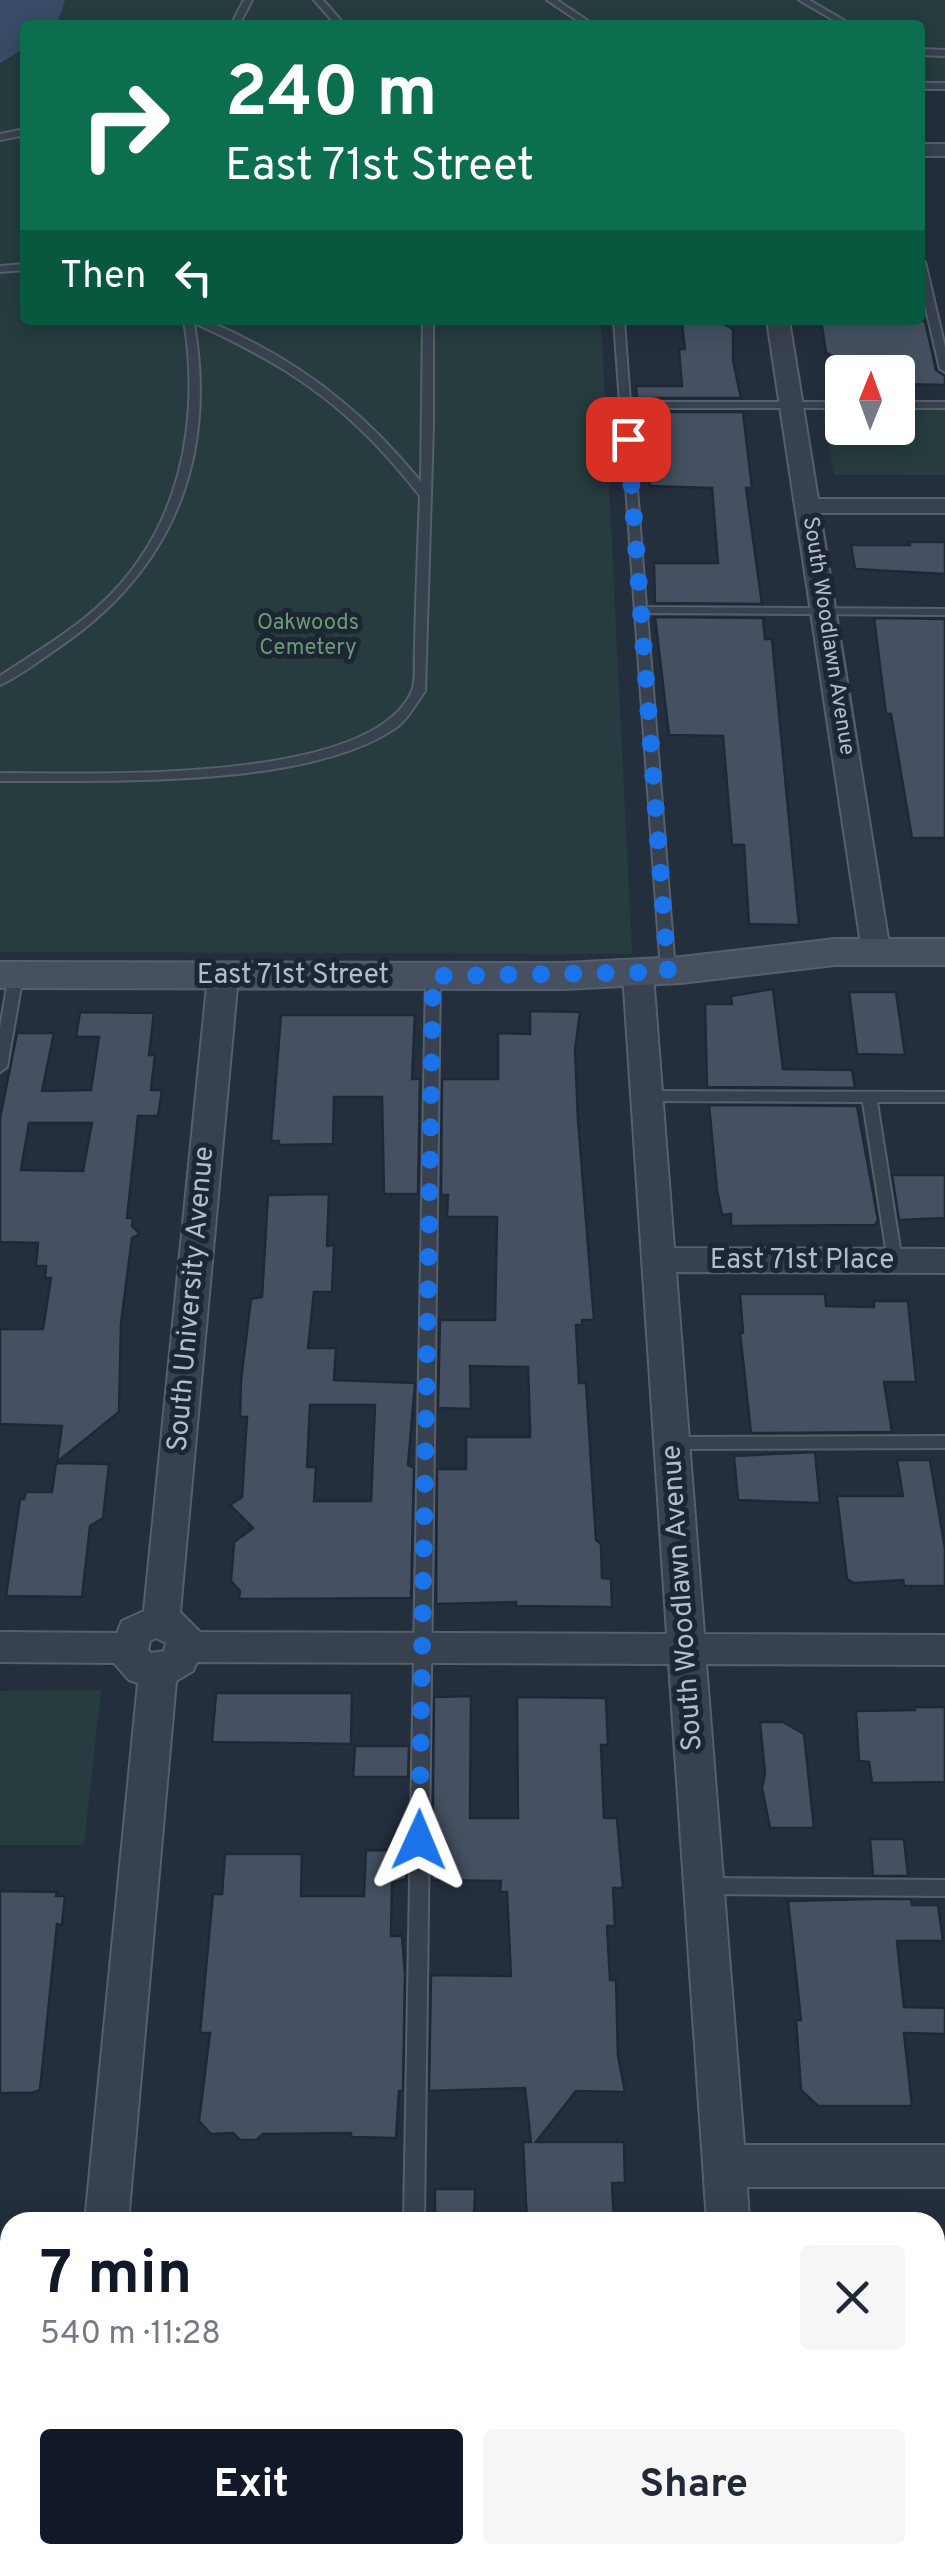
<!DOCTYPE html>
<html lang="en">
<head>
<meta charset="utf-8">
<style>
  :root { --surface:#fff; --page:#f6f6f7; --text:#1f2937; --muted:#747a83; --accent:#111827 }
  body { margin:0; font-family:Overpass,sans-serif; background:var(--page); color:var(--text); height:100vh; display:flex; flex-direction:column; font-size:38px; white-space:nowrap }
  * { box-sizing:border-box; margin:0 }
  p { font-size:32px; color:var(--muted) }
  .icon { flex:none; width:55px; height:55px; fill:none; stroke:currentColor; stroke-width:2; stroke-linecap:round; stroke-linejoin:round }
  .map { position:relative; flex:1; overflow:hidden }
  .sheet { position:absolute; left:0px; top:2212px; width:945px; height:352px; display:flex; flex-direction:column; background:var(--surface); border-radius:30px 30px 0 0; box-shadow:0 5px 25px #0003 }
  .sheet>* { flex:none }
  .top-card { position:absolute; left:20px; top:20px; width:905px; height:305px; border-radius:10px; box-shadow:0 5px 25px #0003; background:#0b6e4f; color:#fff; overflow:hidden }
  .needle { width:65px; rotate:1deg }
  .buttons { position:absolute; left:825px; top:355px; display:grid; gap:20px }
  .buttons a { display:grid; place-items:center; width:90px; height:90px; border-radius:10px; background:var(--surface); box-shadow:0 5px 25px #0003; font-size:50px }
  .pin { position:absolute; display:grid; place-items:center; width:85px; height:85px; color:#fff; margin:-42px; border-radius:20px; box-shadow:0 5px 15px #0006 }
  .me { position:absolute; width:110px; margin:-55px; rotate:1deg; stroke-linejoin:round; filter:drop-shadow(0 0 8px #0008) }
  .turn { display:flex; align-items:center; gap:35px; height:210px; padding:0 40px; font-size:45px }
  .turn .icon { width:130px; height:130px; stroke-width:2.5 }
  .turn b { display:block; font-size:70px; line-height:85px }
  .then { display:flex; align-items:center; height:95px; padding:0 40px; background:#0003; gap:20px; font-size:38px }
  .round { display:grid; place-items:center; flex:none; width:105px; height:105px; border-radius:10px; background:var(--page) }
  .head { display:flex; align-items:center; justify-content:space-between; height:170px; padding:0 40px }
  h1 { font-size:60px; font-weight:700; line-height:75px; color:var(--accent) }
  .action { display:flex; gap:20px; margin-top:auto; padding:20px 40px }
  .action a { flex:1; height:115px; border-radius:10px; background:var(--accent); color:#fff; font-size:40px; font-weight:700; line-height:115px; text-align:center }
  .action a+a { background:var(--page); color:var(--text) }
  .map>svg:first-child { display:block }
  .green { fill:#263c3f }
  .water { fill:#394c67 }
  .building { fill:#455162; stroke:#1f2835; stroke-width:2.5; fill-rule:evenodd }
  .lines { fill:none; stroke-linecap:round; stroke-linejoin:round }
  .lane-casing { stroke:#565f6c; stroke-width:4 }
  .street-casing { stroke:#565f6c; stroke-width:4 }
  .secondary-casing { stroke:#565f6c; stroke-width:4 }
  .lane { fill:#38414e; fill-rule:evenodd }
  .street { fill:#38414e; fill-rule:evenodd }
  .secondary { fill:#465061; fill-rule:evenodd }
  .route { stroke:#1a73e8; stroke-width:18; stroke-dasharray:0 32.4 }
  .labels { text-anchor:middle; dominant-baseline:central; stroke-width:10; stroke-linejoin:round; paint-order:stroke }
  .far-park-label { font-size:22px; fill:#6b9a76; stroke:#1d2633 }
  .far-street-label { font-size:22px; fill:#b4bcc9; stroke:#1d2633 }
  .street-label { font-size:28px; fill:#b4bcc9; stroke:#1d2633 }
</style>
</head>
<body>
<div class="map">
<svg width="945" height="2563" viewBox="0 0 945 2563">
  <rect width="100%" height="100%" fill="#242f3e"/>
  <g class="green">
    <path d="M0,0H945V83H920V25H25V320H601L632,954L0,952Z"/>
    <path d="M822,409H842V428H898V409H945V475H834Z"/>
    <path d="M101,1690L84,1845H0V1691Z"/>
    <path d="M139,2555H668V2563H138Z"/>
  </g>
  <path class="water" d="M0,0H65L57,25H25V48L0,63Z"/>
  <g class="building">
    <path d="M821,320L925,321L936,370L945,376V385L898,384V372L835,371L833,356L826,353Z"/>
    <path d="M720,322L733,329V360L741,398H637L636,386H682L679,349H685L682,324Z"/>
    <path d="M638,412H743L752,488H746L762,604L655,603L654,563H718L712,488L650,486Z"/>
    <path d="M909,542H945V574L855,569L851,545H910Z"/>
    <path d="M655,617L763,618L765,639H772L799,925L749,924L744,845H732L723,736L669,735Z"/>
    <path d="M874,618L945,619V838H912L891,714H886Z"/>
    <path d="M773,989L783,1069L852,1070L855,1088L707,1087L705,1004H732L731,996Z"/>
    <path d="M849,992H896L905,1055L857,1054Z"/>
    <path d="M530,1011L580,1012L575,1050L578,1120L594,1320H582V1325H576L579,1383H586L596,1540L601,1544L602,1578L611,1579L612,1607L516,1606V1602L436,1604L437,1469H466V1437H530V1427L528,1367L470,1366L471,1409L438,1408L440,1320H495L497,1217H447L448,1195H441L442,1079H498V1033L530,1034Z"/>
    <path d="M80,1012L154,1013L149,1055H155L151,1090H162L158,1116H138L127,1218H133L132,1226L140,1234L132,1238L121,1323L119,1412L57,1462L62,1426L0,1424V1329H43L51,1278H45L46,1266H36L38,1243L0,1242V1118L17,1033H54L42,1091L91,1090L99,1037H76ZM29,1123H92L83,1171L21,1170Z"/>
    <path d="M281,1015H415L412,1079H420L418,1194H384L382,1097H334L333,1144L279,1145V1141H271Z"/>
    <path d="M709,1105L857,1106L878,1220L875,1225L731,1226V1214L722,1215L717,1190Z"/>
    <path d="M892,1175H945V1218L899,1220Z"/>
    <path d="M329,1194L327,1246L334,1245L332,1292H314L308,1348H336L334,1380L415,1383L408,1465L414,1468L411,1598L239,1599L240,1591L231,1581L234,1542L253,1528L230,1505L242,1497L247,1417H240L241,1380L251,1299L262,1297L268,1195ZM310,1405H375L371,1501H314L316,1467H307Z"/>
    <path d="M740,1294H825L826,1306L874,1307V1301H908L916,1382H884L892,1432L751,1433L740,1333H743Z"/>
    <path d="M815,1452L820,1503L738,1500L734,1456Z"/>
    <path d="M897,1460H930L945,1549V1586H904L903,1580L854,1583L847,1579L837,1496H903Z"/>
    <path d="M56,1463L109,1464L103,1518L90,1526L82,1597L6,1596L20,1499H24L26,1492H52Z"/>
    <path d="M216,1693H352L351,1744L212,1742Z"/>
    <path d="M471,1696L470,1818H518L517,1697L606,1698L608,1745H601L604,1818H617L623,1888H613L615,1926H607L610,1980H616L618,2055L625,2092L576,2091L536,2142H624L625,2183H612L614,2222H527L523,2142H531L525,2088L429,2091L431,1975L511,1976L507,1892H500L501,1881L432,1880L434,1697Z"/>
    <path d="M915,1707H945V1782L872,1783L869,1762L859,1761L856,1711L915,1710Z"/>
    <path d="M760,1722H783L804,1734L814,1828H770L762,1788L765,1774Z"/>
    <path d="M355,1746H409L408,1777H353Z"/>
    <path d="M870,1839H904L908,1876H873Z"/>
    <path d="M366,1850L407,1851L406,1879L392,1883L391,1936H402L405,1974L403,2091H399L396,2138L351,2137V2133L263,2134L256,2140H240L233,2133L211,2134L199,2121L210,2033H200L213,1894H222L225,1854H302L301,1896H364Z"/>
    <path d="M0,1891L57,1892L56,1896H65L62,1925L57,1924L40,2090L32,2093H0Z"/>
    <path d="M875,1899H911L912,1905H938L943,1941H897L904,2007L945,2008V2034L904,2033L912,2106H818L801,2090L796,2020H801L788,1901Z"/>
    <path d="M435,2189H475L474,2222H435Z"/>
  </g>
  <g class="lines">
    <defs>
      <g id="lane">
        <path d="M244,0H252L239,25H231Z"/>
        <path d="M314,0H323L345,25H336Z"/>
        <path d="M547,0H557L594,25H584Z"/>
        <path d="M799,0H809L852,25H842Z"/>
        <path d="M920,49L945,50V56L920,55Z"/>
        <rect x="920" y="83" width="25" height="6"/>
        <path d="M25,129V135L0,140V134Z"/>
        <path d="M920,259L925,262L945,347V372L940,369L920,283Z"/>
        <path d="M25,264V270L0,272V266Z"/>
        <path d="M184,320C213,320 230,331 256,344C321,378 375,425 421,482L423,320H433V426L425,691C417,702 408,719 397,727C309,789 107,780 0,781V773C90,773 367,785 411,693C417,682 414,661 415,648C416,597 418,547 420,496C352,409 294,368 194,323C217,459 173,570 58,648C40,660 20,676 0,685V676C34,653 71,632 101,604C180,531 201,423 184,320Z"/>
        <path d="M614,320H624L630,402H842V408H631L646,607L945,609V615L647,613L675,971L668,975L661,971Z"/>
        <rect x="898" y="402" width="47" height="6"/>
        <path d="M16,971L23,975L7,1067L0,1072V1028L9,975Z"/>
        <path d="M433,972L440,976L424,2222H404L426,976Z"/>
        <path d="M647,1091L945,1092V1102H877L902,1261L900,1265L895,1266L888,1261L863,1102L647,1101L640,1096Z"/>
        <path d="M945,1436V1448L672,1449L666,1447L664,1443L666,1439L672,1437Z"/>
        <path d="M704,1878L945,1880V1896L704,1894L698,1892L695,1886L698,1880Z"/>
        <rect x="935" y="2470" width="10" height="22"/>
        <rect x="400" y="2555" width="22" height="8"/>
      </g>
      <g id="street">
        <rect x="920" y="144" width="25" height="12"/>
        <path d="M767,320H789L818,499H945V513H820L890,951L886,958H866L862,951Z"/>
        <path d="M638,964L648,967L653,974L674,1248L945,1249V1273L676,1272L704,1634L945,1635V1665L706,1664L744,2145H945V2187H747L749,2222H707L669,1664L197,1662L193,1671L176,1681L128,2222H85L138,1683L129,1680L114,1663L0,1662V1632L117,1633L122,1621L144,1611L208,976L213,969H233L238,976L180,1612L200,1632L667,1634L623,974L628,967ZM156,1638L166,1643L164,1651L151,1653L148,1650L150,1641Z"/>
        <rect x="52" y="2555" width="46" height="8"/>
        <rect x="727" y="2555" width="46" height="8"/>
      </g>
      <path id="secondary" d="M835,939H945V965H835L681,983L564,989L0,988V962L564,963L681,957Z"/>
    </defs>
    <use href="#lane" class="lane-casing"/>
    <use href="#street" class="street-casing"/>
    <use href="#secondary" class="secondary-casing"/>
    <use href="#lane" class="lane"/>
    <use href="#street" class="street"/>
    <use href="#secondary" class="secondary"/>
  </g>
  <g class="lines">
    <path class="route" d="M419,1840L433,976L668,972L628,439"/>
  </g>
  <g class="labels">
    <g class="far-park-label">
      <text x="308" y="623">Oakwoods<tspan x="308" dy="25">Cemetery</tspan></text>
    </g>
    <g class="far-street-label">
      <text transform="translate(828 636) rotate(81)">South Woodlawn Avenue</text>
    </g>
    <g class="street-label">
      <text x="293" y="976">East 71st Street</text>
      <text x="802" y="1261">East 71st Place</text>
      <text transform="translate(192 1299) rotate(-85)">South University Avenue</text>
      <text transform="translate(683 1598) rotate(-94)">South Woodlawn Avenue</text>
    </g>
  </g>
</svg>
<div class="buttons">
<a><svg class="needle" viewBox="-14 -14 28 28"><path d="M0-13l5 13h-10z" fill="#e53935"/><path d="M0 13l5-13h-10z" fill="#747a83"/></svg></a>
</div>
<div class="pin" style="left:628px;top:439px;background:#d93025"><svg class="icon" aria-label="arrive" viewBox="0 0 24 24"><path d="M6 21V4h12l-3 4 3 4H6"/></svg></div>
<svg class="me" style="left:419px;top:1840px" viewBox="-20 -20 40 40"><path d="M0-17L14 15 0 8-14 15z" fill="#1a73e8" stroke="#fff" stroke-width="4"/></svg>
<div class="top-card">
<div class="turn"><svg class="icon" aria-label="right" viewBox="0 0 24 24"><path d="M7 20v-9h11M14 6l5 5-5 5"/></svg><div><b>240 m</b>East 71st Street</div></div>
<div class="then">Then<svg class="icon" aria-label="left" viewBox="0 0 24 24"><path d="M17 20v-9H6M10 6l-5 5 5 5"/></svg></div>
</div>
<section class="sheet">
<div class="head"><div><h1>7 min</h1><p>540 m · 11:28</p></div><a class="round"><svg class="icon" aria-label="close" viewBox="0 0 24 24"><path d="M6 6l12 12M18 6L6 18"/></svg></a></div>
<div class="action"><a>Exit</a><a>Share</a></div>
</section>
</div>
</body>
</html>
